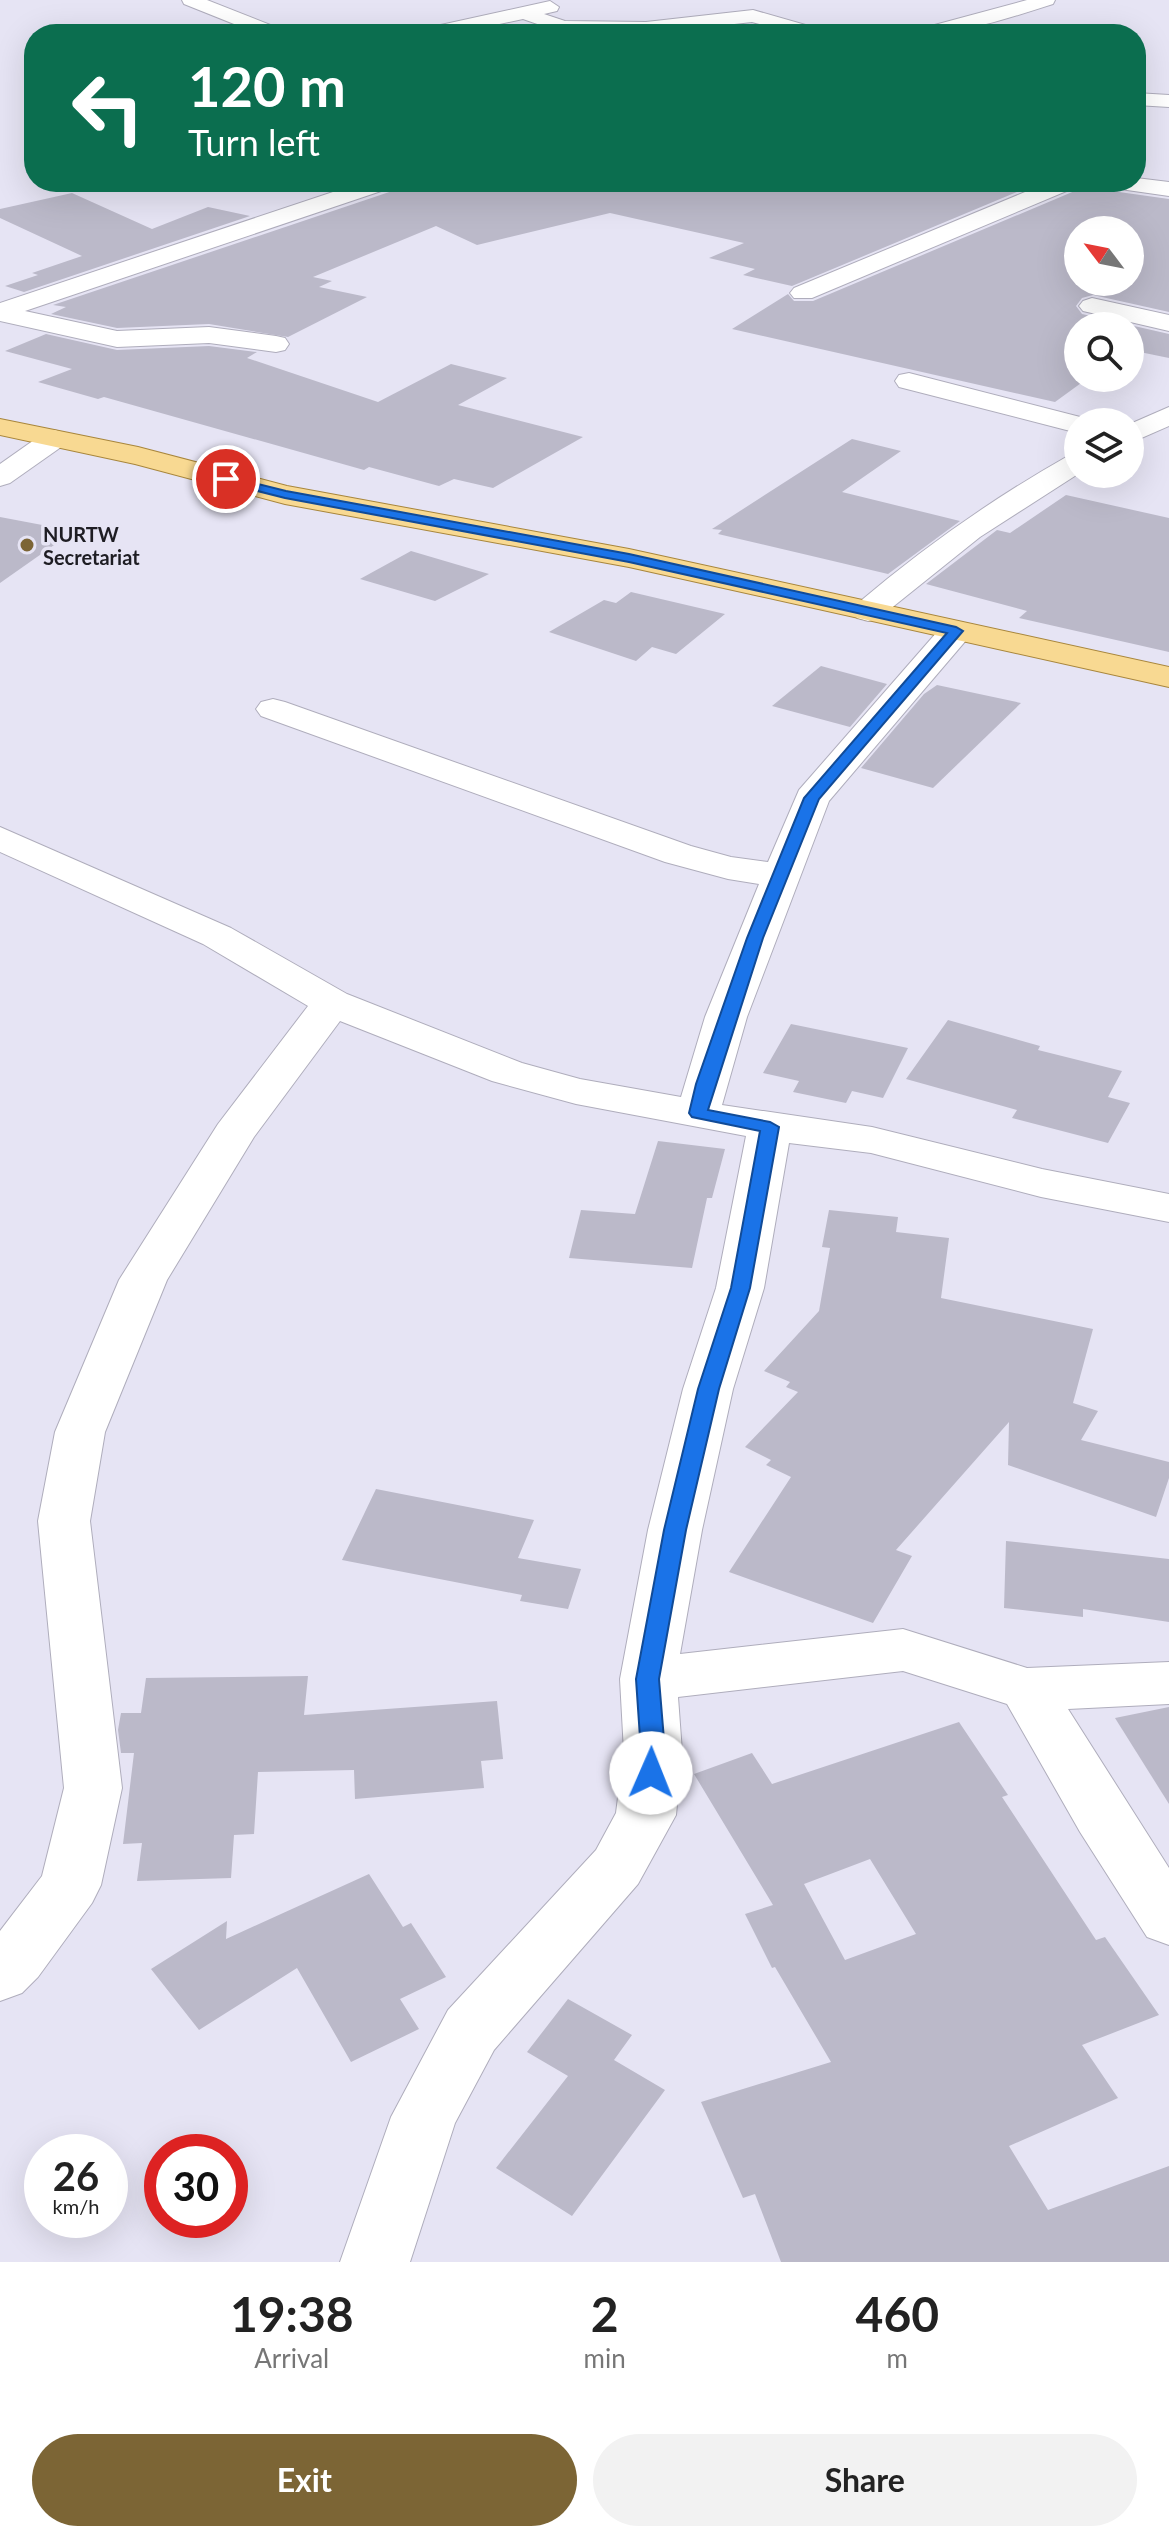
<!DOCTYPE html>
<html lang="en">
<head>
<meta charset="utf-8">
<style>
  :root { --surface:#fff; --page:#f2f2f2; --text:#222; --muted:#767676; --accent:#7c6535 }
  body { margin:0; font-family:Lato,sans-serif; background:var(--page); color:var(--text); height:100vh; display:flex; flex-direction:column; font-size:30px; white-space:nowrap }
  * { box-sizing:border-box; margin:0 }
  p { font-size:26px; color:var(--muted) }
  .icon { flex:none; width:44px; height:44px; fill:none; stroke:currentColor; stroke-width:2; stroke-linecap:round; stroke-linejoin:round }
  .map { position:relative; height:2262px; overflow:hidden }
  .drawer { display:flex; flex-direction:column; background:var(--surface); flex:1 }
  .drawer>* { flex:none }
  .guide { position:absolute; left:24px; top:24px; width:1122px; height:168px; border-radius:32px; box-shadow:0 8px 32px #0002; background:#0b6e4f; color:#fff; overflow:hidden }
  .needle { width:52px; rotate:302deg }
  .fabs { position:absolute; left:1064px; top:216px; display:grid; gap:16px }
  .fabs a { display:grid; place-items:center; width:80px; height:80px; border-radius:50%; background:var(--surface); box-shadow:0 8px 32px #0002; font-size:40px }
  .speed { position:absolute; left:24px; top:2134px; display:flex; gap:16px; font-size:40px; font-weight:700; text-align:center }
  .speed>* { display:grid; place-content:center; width:104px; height:104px; border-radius:50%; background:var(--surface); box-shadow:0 8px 32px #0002; line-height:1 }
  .speed small { font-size:20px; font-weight:400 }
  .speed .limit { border:12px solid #d22; background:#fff; color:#111 }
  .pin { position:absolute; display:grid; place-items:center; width:68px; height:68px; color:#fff; margin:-34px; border:4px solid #fff; border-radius:50%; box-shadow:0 2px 8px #0007 }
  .me { position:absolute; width:88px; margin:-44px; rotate:1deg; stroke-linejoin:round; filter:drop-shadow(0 0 6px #0008) }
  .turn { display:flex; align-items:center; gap:28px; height:168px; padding:0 32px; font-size:36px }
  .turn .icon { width:104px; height:104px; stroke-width:2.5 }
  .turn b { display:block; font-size:56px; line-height:68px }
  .eta { display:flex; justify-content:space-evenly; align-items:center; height:136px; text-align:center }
  .eta b { font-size:48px; font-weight:700; line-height:56px }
  .primary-button { display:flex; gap:16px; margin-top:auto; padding:16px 32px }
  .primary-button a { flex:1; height:92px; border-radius:48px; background:var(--accent); color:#fff; font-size:32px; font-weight:700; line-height:92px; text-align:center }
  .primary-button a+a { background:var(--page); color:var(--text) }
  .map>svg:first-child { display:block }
  .building { fill:#bbb9c9; fill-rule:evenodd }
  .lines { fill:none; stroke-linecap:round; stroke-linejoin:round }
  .minor-casing { stroke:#afadbc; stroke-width:2 }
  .major-casing { stroke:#a8863c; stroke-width:2 }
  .minor { fill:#fff; fill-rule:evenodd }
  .major { fill:#f8d992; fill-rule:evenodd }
  .route { fill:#1a73e8; stroke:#114b97; stroke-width:2 }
  .poi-dot { fill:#7c6535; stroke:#e6e4f4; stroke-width:3 }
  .labels { text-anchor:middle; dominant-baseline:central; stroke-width:7; stroke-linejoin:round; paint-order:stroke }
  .far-poi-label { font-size:20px; font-weight:bold; fill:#1e1d23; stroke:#e6e4f4; text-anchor:start }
</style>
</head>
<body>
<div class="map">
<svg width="1169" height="2262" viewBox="0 0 1169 2262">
  <rect width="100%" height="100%" fill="#e6e4f4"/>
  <g class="building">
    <path d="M419,182H1041L792,286L743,275L755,269L709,258L744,243L610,213L477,245L436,226L313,277L332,281L319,287L367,297L288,337L209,324L117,328L51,314L66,307L53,305Z"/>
    <path d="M1082,182L1108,186L1119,192L1169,199V312L1093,295L1082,298L1076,306L1082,314L1169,334V358L1130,350V326H1078V378H1088L1055,402L732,329L788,294L794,301H813L1077,190ZM1078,230H1130V282H1078Z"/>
    <path d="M72,193L152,229L208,207L250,216L24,292L5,286L38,275L32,273L82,256L0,218V209Z"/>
    <path d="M46,334L117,350L209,346L257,352L247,358L378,402L451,364L507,378L458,405L583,437L493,488L454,479L439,486L369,467L364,470L104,397L98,399L38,382L72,369L5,351Z"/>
    <path d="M852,439L901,451L842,492L960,521L888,574L718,534L722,530L712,529Z"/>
    <path d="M1066,495L1169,518V652L1019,618L1027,611L926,584L997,530L1010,533Z"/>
    <path d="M0,517L74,531L0,583Z"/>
    <path d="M411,551L489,574L435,601L360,579Z"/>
    <path d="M631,592L725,614L676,654L652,647L636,661L549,632L604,600L616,603Z"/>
    <path d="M821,666L887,684L850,727L772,706Z"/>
    <path d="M937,685L1021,703L933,788L861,768L924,694Z"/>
    <path d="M948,1020L1040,1046L1038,1050L1122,1071L1108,1097L1130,1103L1108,1143L1012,1118L1017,1110L906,1079Z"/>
    <path d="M791,1024L908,1048L883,1098L852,1091L846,1103L793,1092L799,1081L763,1073Z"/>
    <path d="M658,1141L725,1149L712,1198H707L692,1268L569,1258L581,1210L635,1214Z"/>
    <path d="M829,1210L898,1217L896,1232L949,1238L941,1298L1093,1329L1073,1403L1098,1411L1081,1440L1169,1462V1478L1156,1517L1008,1465L1009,1422L896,1550L912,1556L873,1623L729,1572L791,1477L766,1465L771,1460L745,1447L798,1392L786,1387L790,1382L764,1371L819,1311L830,1248L822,1247Z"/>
    <path d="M376,1489L534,1520L518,1558L581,1569L568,1609L520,1601L522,1595L342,1560Z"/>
    <path d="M1006,1541L1169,1559V1622L1083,1609V1617L1004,1608Z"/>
    <path d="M308,1676L304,1715L497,1701L503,1759L481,1761L484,1788L355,1799L354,1770L258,1772L254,1834L234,1835L231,1878L137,1881L142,1843L123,1844L134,1753H121L118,1730L121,1713H141L146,1678Z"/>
    <path d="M1169,1707V1804L1115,1718Z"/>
    <path d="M959,1722L1008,1795L1002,1797L1096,1940L1105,1937L1159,2015L1082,2045L1118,2098L1009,2146L1048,2210L1169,2166V2262H781L755,2194L743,2198L701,2102L831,2062L775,1967L772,1968L745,1914L773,1905L694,1774L752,1753L772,1784ZM870,1859L916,1934L845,1960L804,1884Z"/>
    <path d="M369,1874L403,1927L411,1923L446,1977L400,1999L419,2029L351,2062L297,1968L199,2030L151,1969L227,1921L226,1939Z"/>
    <path d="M568,1999L632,2035L614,2060L665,2090L572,2216L496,2168L568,2076L527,2052Z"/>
  </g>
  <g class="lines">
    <defs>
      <g id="minor">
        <path d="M182,0H207L283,30L286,34H259L184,4Z"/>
        <path d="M1027,0H1055L1053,4C1006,19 963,34 913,34L916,30Z"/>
        <path d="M550,1L559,7L557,11L544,14L565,21L646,22L753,10L823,30L826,34H795L752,22L646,34L563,33L523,19L453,34H417L427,28Z"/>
        <path d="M1136,93L1169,95V107L1136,105Z"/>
        <path d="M1136,178L1169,182V196L1120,189L1112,187L1109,182H1136Z"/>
        <path d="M363,182H396L393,187L25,311L117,331L209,327L276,336L285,338L289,344L285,350L276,352L209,343L117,347L0,321V303Z"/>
        <path d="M1049,182H1079L1076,187L812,298H794L790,293L794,288Z"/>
        <path d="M1092,298L1169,315V331L1083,311L1079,306L1083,301Z"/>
        <path d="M909,373L1088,419L1090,422H1078V433L899,387L895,381L899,375Z"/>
        <path d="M1169,407V426L1130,443V424Z"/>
        <path d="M54,430L64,433L68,439L64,445L10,483L0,486V464L44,433Z"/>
        <path d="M1078,453V474L980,537L879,618L868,621L857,618L852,611L857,604C923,548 992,499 1068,456Z"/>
        <path d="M956,621L968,624L972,631L968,638L829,801L747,1017L722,1105L872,1127L1042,1169L1169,1194V1222L1041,1197L871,1153L789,1143L764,1288L733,1389L702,1530L680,1654L903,1629L1027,1668L1169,1662V1704L1068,1709L1169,1868V1945L1147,1937L1080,1832L1007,1704L903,1671L678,1697L682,1752L676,1815L638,1884L494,2050L455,2123L410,2262H340L391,2117L448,2010L596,1850L616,1813L624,1752L620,1679L648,1530L683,1389L716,1288L746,1136L576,1104L492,1081L340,1021L254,1137L167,1280L105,1432L90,1521L122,1788L101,1885L92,1903L38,1977L22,1993L0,2001V1931L42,1876L64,1788L38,1521L55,1432L119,1280L218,1124L308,1006L203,944L0,852V827L231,928L347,994L522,1063L580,1079L681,1097L705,1017L759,884L728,879L665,862L261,716L256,709L261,702L273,699L285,702L691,846L731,857L768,862L799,790L944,624Z"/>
      </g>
      <path id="major" d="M0,419L138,447L287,486L629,549L1169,667V687L629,567L285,504L135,464L0,435Z"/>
    </defs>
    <use href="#minor" class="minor-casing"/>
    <use href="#major" class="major-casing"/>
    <use href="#minor" class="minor"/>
    <use href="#major" class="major"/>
  </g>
  <path class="route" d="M226,476L286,491L629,554L956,627L963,631L819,799L763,938L708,1110L770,1122L779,1127L750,1288L719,1389L686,1530L659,1679L665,1752L659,1780L651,1782L642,1780L639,1773L641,1752L636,1679L664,1530L698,1389L731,1288L760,1131L692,1117L689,1113L696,1084L747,938L804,798L947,633L629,562L285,498L222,482L220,479Z"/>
  <circle class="poi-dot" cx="27" cy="545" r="8"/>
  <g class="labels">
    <g class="far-poi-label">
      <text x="43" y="534">NURTW<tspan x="43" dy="23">Secretariat</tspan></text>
    </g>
  </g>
</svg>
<div class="fabs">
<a><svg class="needle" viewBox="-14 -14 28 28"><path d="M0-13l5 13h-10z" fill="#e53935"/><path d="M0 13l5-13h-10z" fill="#767676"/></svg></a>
<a><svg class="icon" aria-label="search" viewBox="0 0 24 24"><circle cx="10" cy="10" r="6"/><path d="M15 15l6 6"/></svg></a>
<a><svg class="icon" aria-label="layers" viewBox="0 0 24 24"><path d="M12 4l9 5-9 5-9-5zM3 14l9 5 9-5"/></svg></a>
</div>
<div class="speed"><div>26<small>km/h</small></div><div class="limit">30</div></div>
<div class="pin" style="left:226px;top:479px;background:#d93025"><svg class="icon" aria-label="arrive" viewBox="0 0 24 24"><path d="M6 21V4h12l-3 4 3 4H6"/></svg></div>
<svg class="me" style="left:651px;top:1773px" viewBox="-20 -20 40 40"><circle r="19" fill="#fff"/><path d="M0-13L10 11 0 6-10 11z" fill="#1a73e8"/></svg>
<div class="guide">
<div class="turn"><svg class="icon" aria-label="left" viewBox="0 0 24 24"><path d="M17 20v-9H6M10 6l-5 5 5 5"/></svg><div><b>120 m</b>Turn left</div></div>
</div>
</div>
<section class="drawer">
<div class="eta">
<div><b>19:38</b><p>Arrival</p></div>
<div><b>2</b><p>min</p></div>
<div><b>460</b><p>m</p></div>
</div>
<div class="primary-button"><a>Exit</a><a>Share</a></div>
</section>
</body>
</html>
